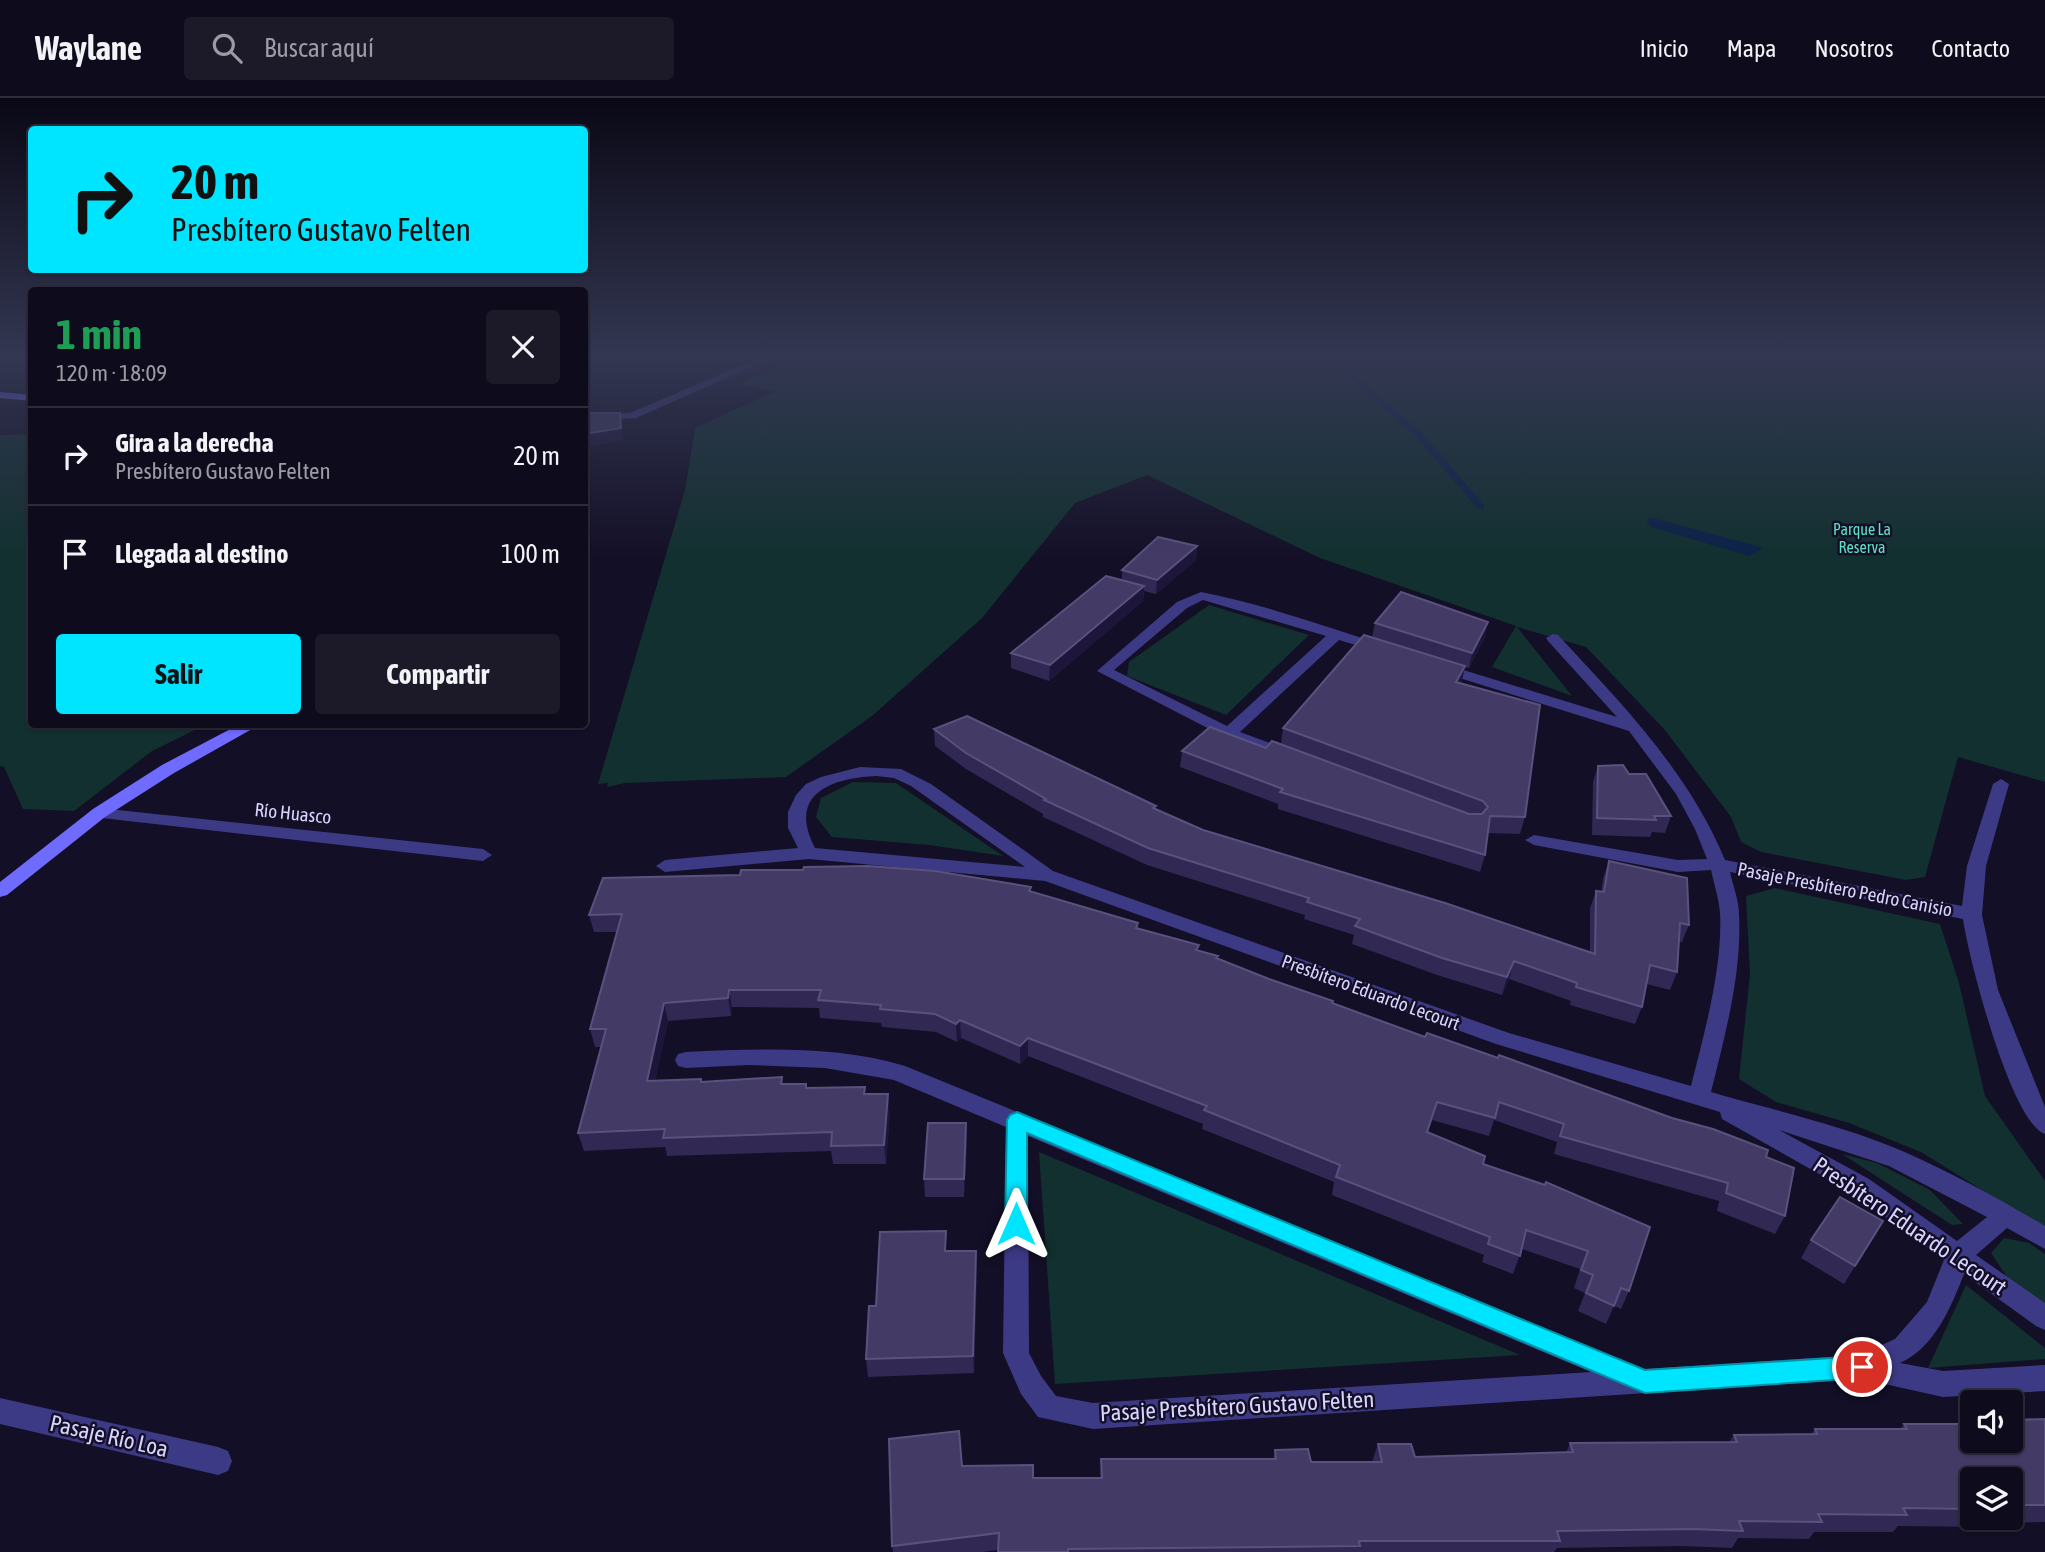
<!DOCTYPE html>
<html lang="es">
<head>
<meta charset="utf-8">
<style>
  :root { --surface:#0e0b1c; --page:#1c1929; --text:#f1f3f6; --muted:#9b9ba3; --line:#2e2b3b; --accent:#00e5ff }
  body { margin:0; font-family:"Asap Condensed",sans-serif; background:var(--page); color:var(--text); height:100vh; display:flex; flex-direction:column; font-size:26px; white-space:nowrap }
  * { box-sizing:border-box; margin:0 }
  p { font-size:23px; color:var(--muted) }
  .icon { flex:none; width:38px; height:38px; fill:none; stroke:currentColor; stroke-width:2; stroke-linecap:round; stroke-linejoin:round }
  .map { position:relative; flex:1; overflow:hidden }
  .side { position:absolute; left:28px; top:189px; width:560px; height:441px; display:flex; flex-direction:column; background:var(--surface); border-radius:7px; box-shadow:0 2px 5px #0004,0 0 0 2px var(--line) }
  .side>* { flex:none }
  .hud { position:absolute; left:28px; top:28px; width:560px; height:147px; border-radius:7px; box-shadow:0 2px 5px #0004,0 0 0 2px var(--line); background:#00e5ff; color:#111; overflow:hidden }
  .fabs { position:absolute; left:1960px; top:1292px; display:grid; gap:14px }
  .fabs a { display:grid; place-items:center; width:63px; height:63px; border-radius:7px; background:var(--surface); box-shadow:0 2px 5px #0004,0 0 0 2px var(--line); font-size:35px }
  .pin { position:absolute; display:grid; place-items:center; width:60px; height:60px; color:#fff; margin:-30px; border:4px solid #fff; border-radius:50%; box-shadow:0 2px 7px #0007 }
  .me { position:absolute; width:77px; margin:-38px; rotate:0deg; stroke-linejoin:round; filter:drop-shadow(0 0 5px #0008) }
  .turn { display:flex; align-items:center; gap:24px; height:147px; padding:0 28px; font-size:32px }
  .turn .icon { width:91px; height:91px; stroke-width:2.5 }
  .turn b { display:block; font-size:49px; line-height:60px }
  .round { display:grid; place-items:center; flex:none; width:74px; height:74px; border-radius:7px; background:var(--page) }
  .overview { display:flex; align-items:center; justify-content:space-between; height:119px; padding:0 28px }
  h1 { font-size:42px; font-weight:700; line-height:52px; color:#1e9e55 }
  .cta { display:flex; gap:14px; margin-top:auto; padding:14px 28px }
  .cta a { flex:1; height:80px; border-radius:7px; background:var(--accent); color:#111; font-size:28px; font-weight:700; line-height:80px; text-align:center }
  .cta a+a { background:var(--page); color:var(--text) }
  ul { padding:0; list-style:none }
  li { display:flex; align-items:center; gap:21px; height:98px; padding:0 28px; border-top:2px solid var(--line) }
  li div { flex:1 }
  li b { display:block; font-size:26px }
  li em { font-style:normal }
  header { display:flex; align-items:center; gap:42px; box-sizing:border-box; height:98px; padding:0 35px; background:var(--surface); border-bottom:2px solid var(--line) }
  header strong { font-size:33px }
  nav { display:flex; gap:38px; margin-inline-start:auto; font-size:24px }
  .search { width:490px; height:63px; background:var(--page); display:flex; align-items:center; gap:18px; box-sizing:border-box; padding:0 24px; border-radius:7px; color:var(--muted); font-size:26px }
  .map>svg:first-child { display:block }
  .green { fill:#12302f }
  .water { fill:#0c2248 }
  .lines { fill:none; stroke-linecap:round; stroke-linejoin:round }
  .stream { fill:#0c2248; fill-rule:evenodd }
  .street { fill:#3d3a85; fill-rule:evenodd }
  .secondary { fill:#6f6bff; fill-rule:evenodd }
  .wall { fill:#312854; fill-rule:evenodd }
  .shaded-wall { fill:#1d163a }
  .building { fill:#433a66; stroke:#5a527e; stroke-width:2 }
  .route { fill:#00e5ff; stroke:#0095a6; stroke-width:2 }
  .labels { text-anchor:middle; dominant-baseline:central; stroke-width:5; stroke-linejoin:round; paint-order:stroke }
  .far-park-label { font-size:16px; fill:#5fe0c0; stroke:#130f26 }
  .street-label { font-size:19px; fill:#d9d4ff; stroke:#130f26 }
  .near-street-label { font-size:23px; fill:#d9d4ff; stroke:#130f26 }
</style>
</head>
<body>
<header>
<strong>Waylane</strong>
<div class="search"><svg class="icon" aria-label="search" viewBox="0 0 24 24"><circle cx="10" cy="10" r="6"/><path d="M15 15l6 6"/></svg>Buscar aquí</div>
<nav><a>Inicio</a><a>Mapa</a><a>Nosotros</a><a>Contacto</a></nav>
</header>
<div class="map">
<svg width="2045" height="1454" viewBox="0 0 2045 1454">
  <rect width="100%" height="100%" fill="#130f26"/>
  <g class="green">
    <path d="M805,257H2045V684L1958,659L1925,779L1906,782L1761,754L1741,744L1731,719L1664,631L1586,549L1517,529L1572,598L1492,569L1516,528L1320,460L1147,377L1075,405L982,520L872,618L786,679L625,685L607,689L608,685L598,686L685,392L695,330L776,293L738,287Z"/>
    <path d="M31,336L32,626L205,627L152,653L74,713L23,711L4,669L0,668V337Z"/>
    <path d="M1209,507L1309,537L1226,617L1127,578L1129,564Z"/>
    <path d="M853,684L896,685L1003,758L929,747L832,739L816,719L821,700Z"/>
    <path d="M1775,790L1940,826L1959,885L1985,998L2045,1083V1128L2019,1115L1921,1054L1849,1025L1776,1004L1739,981L1750,876L1746,798Z"/>
    <path d="M1039,1054L1520,1257L1055,1286Z"/>
    <path d="M1842,1056L1877,1065L1930,1092L1963,1126L1952,1127Z"/>
    <path d="M2004,1140L2029,1145L2045,1156V1207L2007,1179L1991,1155Z"/>
    <path d="M1966,1187L2045,1250V1261L1928,1270Z"/>
  </g>
  <path class="water" d="M1649,419L1764,450L1749,458L1651,429L1647,424Z"/>
  <g class="lines">
    <path class="stream" d="M1344,257H1353L1339,264L1422,335L1484,407V411H1478L1416,339L1332,264Z"/>
    <g class="street">
      <path d="M766,257H779L636,320L584,323V317L630,315Z"/>
      <path d="M1201,494C1264,506 1326,529 1387,548L1389,551L1382,555L1339,542L1240,634L1294,654L1296,657L1288,662L1282,660L1223,638L1097,573L1177,504ZM1203,502L1326,538L1227,628L1114,572L1187,510Z"/>
      <path d="M1553,536L1558,537C1622,606 1688,673 1725,762L1962,808L1967,768L1993,686L2001,681L2009,686L1986,768L1982,817L1998,892L2045,1009V1036C2011,1025 1968,858 1963,821L1730,774C1733,788 1739,802 1739,817C1742,876 1725,937 1711,994C1776,1013 1845,1028 1907,1055C1954,1076 2001,1102 2045,1128V1151L2007,1130L1976,1157L2045,1205V1232L2036,1228L1964,1176C1951,1209 1935,1249 1900,1265L1943,1273L2045,1267V1293L1943,1299L1862,1281L1093,1331L1038,1319L1021,1296L1003,1255L1006,1029L894,982L825,970L748,967L686,970L678,968L675,962L678,956L686,954C757,951 835,947 905,968L1645,1271L1860,1257L1895,1241L1927,1204L1944,1162L1853,1095L1722,1021L1720,1014L1496,946L1045,783L809,761L665,774L656,768L665,762L798,750L788,730V714L796,697L806,686L821,679L860,669L901,671L931,686L1053,773L1509,935L1691,988C1704,936 1723,869 1720,815C1719,801 1714,786 1711,772L1678,774L1534,747L1525,742L1534,737L1678,762L1707,761L1695,731L1676,696L1629,633L1437,573L1435,570L1442,566L1447,567L1617,619L1548,543L1546,540ZM876,678L894,680L911,688L1025,769L815,750C787,697 830,680 876,678ZM1779,1032L1889,1068L1987,1119L1957,1143L1869,1081ZM1028,1038L1591,1274L1093,1305L1056,1298L1041,1278L1029,1255Z"/>
      <path d="M99,710L483,751L492,757L483,763L93,719L90,715L93,711Z"/>
      <path d="M0,1300L218,1349L228,1353L232,1363L228,1373L218,1377L0,1326Z"/>
    </g>
    <g class="secondary">
      <path d="M0,294L32,297V303L0,300Z"/>
      <path d="M240,626H261L174,675L105,719L7,797L0,799V784L93,711L162,667Z"/>
    </g>
  </g>
  <g class="wall">
    <path d="M1197,448L1196,462L1156,496L1144,493L1143,503L1049,583L1011,570V555L1122,482V472Z"/>
    <path d="M1375,525L1485,539L1469,570L1465,569L1460,586L1525,719L1520,736L1487,735L1485,757L1480,774L1278,711V706L1180,669L1182,653L1266,650L1281,646L1283,630L1372,539Z"/>
    <path d="M934,631L1156,708L1155,712L1203,732L1590,854V810L1596,793L1601,794L1603,780L1609,763L1689,827L1682,844H1679L1677,874L1670,892L1647,886L1642,909L1635,926L1570,907L1571,903L1509,881L1502,897L1437,877L1352,846L1354,837L1304,821L1305,817L1147,767L1043,719V716L966,671L935,648Z"/>
    <path d="M1598,668L1629,676L1671,718L1665,735L1652,734L1650,739L1592,737L1593,684Z"/>
    <path d="M1031,789V794L1138,825V830L1199,847L1198,852L1218,858L1217,860L1269,881L1333,903L1332,906L1766,1059L1785,1118L1775,1136L1717,1113L1719,1103L1554,1056L1557,1044L1494,1022L1489,1038L1432,1022L1428,1034L1483,1066L1545,1087L1629,1193L1621,1211L1614,1208L1606,1226L1578,1213L1585,1195L1574,1190L1580,1171L1522,1151L1513,1176L1482,1164L1484,1157L1332,1097L1334,1084L1202,1031L1203,1026L1028,958L1020,966L961,940L957,944L936,934L882,929L881,925L820,920L819,910L732,909L731,918L668,923L655,983L701,981V984L782,979L783,986L807,990L865,989V996L890,1014L886,1066H833L831,1053L667,1058L665,1049L584,1053L578,1035L601,949H595L590,931L617,834H594L589,817Z"/>
    <path d="M967,1043L964,1099H925L924,1081Z"/>
    <path d="M1883,1123L1844,1186L1801,1160L1811,1142Z"/>
    <path d="M946,1153H976L977,1171L974,1275L868,1279L866,1261L876,1208Z"/>
    <path d="M2045,1321V1424L1988,1425L1985,1429L1898,1428L1893,1434H1814L1809,1441L1738,1440L1732,1450L1681,1448L1557,1450L1554,1454H998V1452L982,1454H893L892,1448L962,1368L1033,1380H1100L1101,1361H1273L1275,1352L1311,1364H1372L1378,1346L1415,1359L1566,1355L1570,1345L1729,1344L1734,1337L1811,1336L1815,1331H1900L1904,1326L1972,1342ZM1972,1381H2011V1419H1972Z"/>
  </g>
  <g class="shaded-wall">
    <path d="M620,315L623,342L584,350V336Z"/>
    <path d="M1197,448L1196,462L1156,496L1157,482Z"/>
    <path d="M1144,488L1143,503L1049,583L1050,567Z"/>
    <path d="M1488,524L1485,539L1469,570L1472,555Z"/>
    <path d="M1465,568L1462,583L1453,600L1456,584Z"/>
    <path d="M1514,863L1509,881L1502,897L1507,879Z"/>
    <path d="M729,892L732,909L731,918L728,900Z"/>
    <path d="M664,905L668,923L651,1001L647,983Z"/>
    <path d="M960,922L961,940L957,944L956,926Z"/>
    <path d="M1028,940V958L1020,966V948Z"/>
    <path d="M888,996L890,1014L886,1066L884,1047Z"/>
    <path d="M1437,1004L1432,1022L1422,1052L1427,1034Z"/>
    <path d="M966,1025L967,1043L964,1099V1081Z"/>
    <path d="M976,1153L977,1171L974,1275L973,1258Z"/>
  </g>
  <g class="building">
    <path d="M584,315H620L621,330L584,336Z"/>
    <path d="M1158,439L1197,448L1157,482L1122,472Z"/>
    <path d="M1106,478L1144,488L1050,567L1011,555Z"/>
    <path d="M1401,494L1488,524L1472,555L1375,525Z"/>
    <path d="M1364,537L1465,568L1456,584L1540,607L1525,719L1490,718L1485,757L1280,694L1283,691L1182,653L1210,629L1266,650L1272,643L1469,716H1482L1488,709L1483,703L1283,630Z"/>
    <path d="M967,618L1156,708L1153,710L1203,732L1445,805L1595,856L1596,793L1604,794L1609,763L1687,780L1689,827L1680,825L1677,874L1650,867L1642,909L1576,889L1577,885L1514,863L1507,879L1442,860L1355,828L1360,821L1307,804L1309,800L1148,750L1044,702L1046,701L966,655L934,631Z"/>
    <path d="M1623,667L1629,676H1646L1671,718H1654L1656,722L1597,720L1598,668Z"/>
    <path d="M868,768L935,773L1031,789L1029,793L1138,825L1136,830L1199,847L1196,852L1218,858L1216,860L1269,881L1333,903L1332,905L1425,939L1427,935L1498,960L1499,957L1672,1020L1713,1031L1768,1052L1766,1059L1794,1070L1785,1118L1726,1095L1728,1085L1560,1038L1564,1026L1499,1004L1495,1020L1437,1004L1427,1034L1485,1058L1483,1066L1545,1087L1546,1084L1650,1129L1629,1193L1621,1190L1614,1208L1586,1195L1593,1177L1581,1172L1588,1153L1526,1132L1520,1158L1488,1146L1490,1139L1336,1079L1340,1067L1204,1012L1207,1008L1028,940L1020,948L960,922L956,926L935,916L880,911L881,907L818,902L821,892H729L728,900L664,905L647,983L701,981V984L782,979L781,986H806V990L865,989L864,996H888L884,1047L831,1048L832,1034L663,1040L665,1031L578,1035L606,931H590L622,816L589,817L603,780L740,777L741,772H803L804,769Z"/>
    <path d="M928,1025H966L964,1081H924Z"/>
    <path d="M1840,1099L1883,1123L1855,1168L1811,1142Z"/>
    <path d="M946,1133L945,1153H976L973,1258L866,1261L869,1208H876L880,1134Z"/>
    <path d="M2045,1321V1407H2011V1381H1972V1411L1903,1410L1907,1417L1818,1416L1822,1424L1739,1423L1743,1433L1692,1431L1557,1433L1560,1443H1359L1360,1448L1068,1451V1454H998L999,1435L892,1448L889,1341L959,1333L962,1368L1033,1367V1380H1102L1101,1361H1276L1275,1352L1308,1351L1311,1364H1382L1378,1346H1411L1415,1359L1573,1354L1570,1345L1737,1344L1734,1337L1817,1336L1815,1331H1907L1904,1326H1972V1342H2011V1322Z"/>
  </g>
  <linearGradient id="sky" x2="0" y2="1"><stop stop-color="#0a0815"/><stop offset="0.56" stop-color="#333752"/><stop offset="1" stop-color="#333752" stop-opacity="0"/></linearGradient>
  <rect width="2045" height="461" fill="url(#sky)"/>
  <path class="route" d="M1017,1014L1645,1272L1862,1258L1870,1261L1874,1269L1870,1277L1862,1280L1645,1295L1027,1035V1126L1024,1132L1016,1135L1009,1132L1005,1126L1007,1022L1010,1017Z"/>
  <g class="labels">
    <g class="far-park-label">
      <text x="1862" y="431">Parque La<tspan x="1862" dy="18">Reserva</tspan></text>
    </g>
    <g class="street-label">
      <text transform="translate(293 715) rotate(6)">Río Huasco</text>
      <text transform="translate(1845 791) rotate(11)">Pasaje Presbítero Pedro Canisio</text>
      <text transform="translate(1371 894) rotate(20)">Presbítero Eduardo Lecourt</text>
    </g>
    <g class="near-street-label">
      <text transform="translate(1910 1128) rotate(34)">Presbítero Eduardo Lecourt</text>
      <text transform="translate(1237 1308) rotate(-3)">Pasaje Presbítero Gustavo Felten</text>
      <text transform="translate(109 1338) rotate(13)">Pasaje Río Loa</text>
    </g>
  </g>
</svg>
<div class="fabs">
<a><svg class="icon" aria-label="sound" viewBox="0 0 24 24"><path d="M4 9h4l5-4v14l-5-4H4zM17 9q2 3 0 6"/></svg></a>
<a><svg class="icon" aria-label="layers" viewBox="0 0 24 24"><path d="M12 4l9 5-9 5-9-5zM3 14l9 5 9-5"/></svg></a>
</div>
<div class="pin" style="left:1862px;top:1269px;background:#d93025"><svg class="icon" aria-label="arrive" viewBox="0 0 24 24"><path d="M6 21V4h12l-3 4 3 4H6"/></svg></div>
<svg class="me" style="left:1016px;top:1126px" viewBox="-20 -20 40 40"><path d="M0-17L14 15 0 8-14 15z" fill="#00e5ff" stroke="#fff" stroke-width="4"/></svg>
<div class="hud">
<div class="turn"><svg class="icon" aria-label="right" viewBox="0 0 24 24"><path d="M7 20v-9h11M14 6l5 5-5 5"/></svg><div><b>20 m</b>Presbítero Gustavo Felten</div></div>
</div>
<section class="side">
<div class="overview"><div><h1>1 min</h1><p>120 m · 18:09</p></div><a class="round"><svg class="icon" aria-label="close" viewBox="0 0 24 24"><path d="M6 6l12 12M18 6L6 18"/></svg></a></div>
<ul>
<li><svg class="icon" aria-label="right" viewBox="0 0 24 24"><path d="M7 20v-9h11M14 6l5 5-5 5"/></svg><div><b>Gira a la derecha</b><p>Presbítero Gustavo Felten</p></div><em>20 m</em></li>
<li><svg class="icon" aria-label="arrive" viewBox="0 0 24 24"><path d="M6 21V4h12l-3 4 3 4H6"/></svg><div><b>Llegada al destino</b></div><em>100 m</em></li>
</ul>
<div class="cta"><a>Salir</a><a>Compartir</a></div>
</section>
</div>
</body>
</html>
